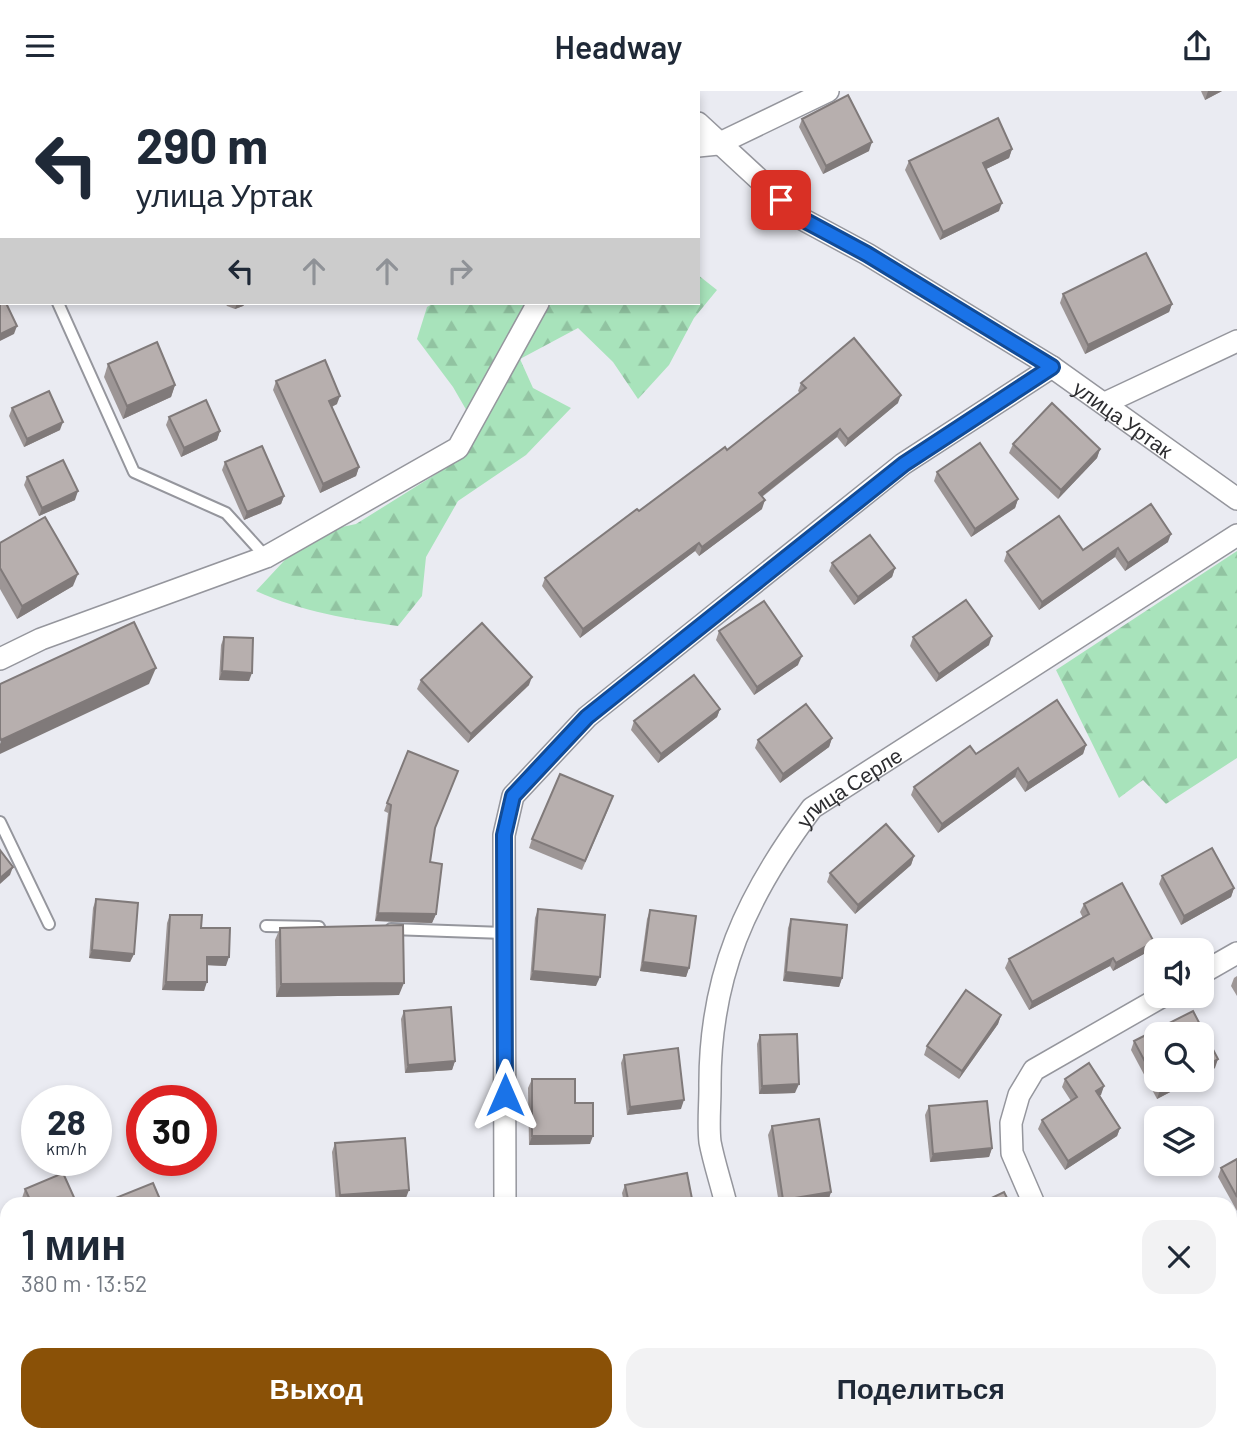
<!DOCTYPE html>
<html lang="ru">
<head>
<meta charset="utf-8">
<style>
  :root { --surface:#fff; --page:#f2f2f3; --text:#1f2937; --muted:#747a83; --accent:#8a5107 }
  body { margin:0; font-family:Barlow,sans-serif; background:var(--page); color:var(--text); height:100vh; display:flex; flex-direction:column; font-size:26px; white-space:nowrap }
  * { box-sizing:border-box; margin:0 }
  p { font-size:23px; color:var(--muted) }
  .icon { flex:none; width:38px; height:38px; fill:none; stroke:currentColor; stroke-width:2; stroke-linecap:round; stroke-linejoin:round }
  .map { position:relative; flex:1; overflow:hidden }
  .details { position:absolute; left:0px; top:1106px; width:1237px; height:245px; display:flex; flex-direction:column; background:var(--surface); border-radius:21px 21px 0 0; box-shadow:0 4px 10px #0003 }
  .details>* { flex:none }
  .banner { position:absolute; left:0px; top:0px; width:700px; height:214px; box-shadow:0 4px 10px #0003; background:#fff; color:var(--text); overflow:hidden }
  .buttons { position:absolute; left:1144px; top:847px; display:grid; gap:14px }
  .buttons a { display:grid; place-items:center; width:70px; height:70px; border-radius:14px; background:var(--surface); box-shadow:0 4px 10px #0003; font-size:35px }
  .speed { position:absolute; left:21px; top:994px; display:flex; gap:14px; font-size:35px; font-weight:700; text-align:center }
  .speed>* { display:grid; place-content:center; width:91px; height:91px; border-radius:50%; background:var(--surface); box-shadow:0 4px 10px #0003; line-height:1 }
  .speed small { font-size:18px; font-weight:400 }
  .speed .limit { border:10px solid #d22; background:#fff; color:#111 }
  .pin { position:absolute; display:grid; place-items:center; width:60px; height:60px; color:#fff; margin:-30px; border-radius:14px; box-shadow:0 4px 10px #0006 }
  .me { position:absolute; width:77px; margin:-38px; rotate:0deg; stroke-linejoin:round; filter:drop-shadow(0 0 5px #0008) }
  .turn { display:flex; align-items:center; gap:24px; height:147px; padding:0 21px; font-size:32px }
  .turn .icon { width:91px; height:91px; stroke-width:2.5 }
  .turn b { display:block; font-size:49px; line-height:60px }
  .lanes { display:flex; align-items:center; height:66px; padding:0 21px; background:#0003; justify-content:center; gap:35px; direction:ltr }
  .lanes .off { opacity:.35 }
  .round { display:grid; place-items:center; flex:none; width:74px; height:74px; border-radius:21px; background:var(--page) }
  .summary { display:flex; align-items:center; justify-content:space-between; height:119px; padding:0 21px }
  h1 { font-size:42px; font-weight:600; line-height:52px }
  .action { display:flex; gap:14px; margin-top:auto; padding:14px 21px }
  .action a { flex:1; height:80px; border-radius:21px; background:var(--accent); color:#fff; font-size:28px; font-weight:600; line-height:80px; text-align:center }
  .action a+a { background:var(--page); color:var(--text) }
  header { display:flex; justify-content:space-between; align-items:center; height:91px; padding:0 21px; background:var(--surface); font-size:32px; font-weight:600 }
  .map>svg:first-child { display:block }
  .forest { fill:url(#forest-firs) }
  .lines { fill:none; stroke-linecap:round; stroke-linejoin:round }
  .lane-casing { stroke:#95969d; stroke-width:14 }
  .street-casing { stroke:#95969d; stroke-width:24 }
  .lane { stroke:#fff; stroke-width:10 }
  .street { stroke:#fff; stroke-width:21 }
  .wall { fill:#9d9696 }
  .shaded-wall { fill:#807a7a }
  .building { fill:#b7afae; stroke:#807a7a; stroke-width:2 }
  .route-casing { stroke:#114b97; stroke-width:18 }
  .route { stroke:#1a73e8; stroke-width:12 }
  .labels { text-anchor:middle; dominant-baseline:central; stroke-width:5; stroke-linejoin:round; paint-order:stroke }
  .street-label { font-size:21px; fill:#2d2d30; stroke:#f7f9fe }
</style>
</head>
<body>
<header><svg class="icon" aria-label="menu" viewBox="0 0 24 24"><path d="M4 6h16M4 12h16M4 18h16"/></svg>Headway<svg class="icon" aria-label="share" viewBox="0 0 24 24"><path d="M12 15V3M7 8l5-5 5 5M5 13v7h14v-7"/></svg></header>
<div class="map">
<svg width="1237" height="1351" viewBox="0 0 1237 1351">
  <defs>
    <pattern id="forest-firs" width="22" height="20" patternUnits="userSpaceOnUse" patternTransform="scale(1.75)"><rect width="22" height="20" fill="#a8e3bb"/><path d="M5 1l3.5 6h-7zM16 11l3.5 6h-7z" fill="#91c3a1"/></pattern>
  </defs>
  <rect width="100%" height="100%" fill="#eaebf2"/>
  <g class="forest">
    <path d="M698,184L717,199L694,227L669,274L638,308L613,271L578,237L520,268L533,297L571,317L526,364L458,410L426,466L422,505L398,535C349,528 302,521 256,500L309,443L356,433L457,370L479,341L453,296L417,248L427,216L434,212H698Z"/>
    <path d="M1237,460V667L1166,713L1143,689L1119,707L1056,579Z"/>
  </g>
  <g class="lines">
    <defs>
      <g id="lane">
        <path d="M58,212L134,381L226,422L266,466"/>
        <path d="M0,731L49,833"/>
        <path d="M266,835L319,836"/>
        <path d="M391,838L504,842"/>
        <path d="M174,1344L177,1351"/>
      </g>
      <g id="street">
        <path d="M668,0L669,2"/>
        <path d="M388,2L389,0"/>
        <path id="s1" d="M698,32L802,128L867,163L1052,276L1237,408"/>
        <path d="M698,55L718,53L828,0"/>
        <path d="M1105,312L1237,250"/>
        <path d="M0,568L41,548L266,466L458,357L538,212"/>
        <path d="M1202,882L1237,862"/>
        <path d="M505,1113L504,744L513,705L587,626L903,373L1052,276"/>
        <path id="s2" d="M726,1113C721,1092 714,1072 710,1051C708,1034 710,1015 710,997C709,885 746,805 812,717L1237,444"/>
        <path d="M1034,1113L1012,1062L1011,1032L1019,1004L1034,979L1163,905"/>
        <path d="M1230,1206L1237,1202"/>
        <path d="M555,1344L558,1351"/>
        <path d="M812,1344L815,1351"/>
        <path d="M303,1351L319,1344"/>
        <path d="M964,1351L977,1344"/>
      </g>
    </defs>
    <use href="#lane" class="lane-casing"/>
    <use href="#street" class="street-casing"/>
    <use href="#lane" class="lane"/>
    <use href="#street" class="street"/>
  </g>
  <g class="wall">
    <path d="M275,0H344V2H279Z"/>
    <path d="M1201,0H1222L1205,9Z"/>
    <path d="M802,28L869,60L823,83L799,36Z"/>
    <path d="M1012,58L1009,67L986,78L999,120L940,149L905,79L909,70Z"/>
    <path d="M1063,203L1172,213L1169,221L1085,263L1060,212Z"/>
    <path d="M225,212H246L243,215L235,218L227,215Z"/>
    <path d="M108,273L175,294L171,306L123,328L104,286Z"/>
    <path d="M276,290L337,313L332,316L359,376L356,385L320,402L273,299Z"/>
    <path d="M801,292L898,312L845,356L837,346L762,406V418L699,465L695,460L580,547L542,495L545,487L727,359L800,302L798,300Z"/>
    <path d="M12,317L60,339L24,356L9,325Z"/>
    <path d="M169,326L220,340L217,349L181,366L166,334Z"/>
    <path d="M1013,353L1100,358L1097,367L1058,408L1009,362Z"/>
    <path d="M225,371L284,405L281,413L244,429L222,379Z"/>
    <path d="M937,381L1018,408L1015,417L971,446L934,390Z"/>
    <path d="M27,386L75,409L39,425L24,394Z"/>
    <path d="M1168,451L1125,480L1115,466L1039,519L1004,470L1007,461L1083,459Z"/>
    <path d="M0,452L73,495L17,528L0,498Z"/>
    <path d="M832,472L895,477L892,486L854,514L829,480Z"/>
    <path d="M719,540L798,574L754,604L716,549Z"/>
    <path d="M224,546L249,590L219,589L221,554Z"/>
    <path d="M913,546L989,554L936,591L910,555Z"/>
    <path d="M421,589L529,594L468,652L417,598Z"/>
    <path d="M720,618L717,626L658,672L631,639L634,630Z"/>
    <path d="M832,647L829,656L780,692L755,657L758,649Z"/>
    <path d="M1086,654L1083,663L1025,701L1015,686L938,742L911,704L914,696Z"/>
    <path d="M387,712L434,738L430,771L436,823L432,832L375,830L388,722L384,720Z"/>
    <path d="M610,714L582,779L529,757L532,748Z"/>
    <path d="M914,765L911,774L855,823L827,791L830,782Z"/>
    <path d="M1162,785L1234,797L1231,806L1181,834L1159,793Z"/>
    <path d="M96,808L134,863L130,871L89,867L93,817Z"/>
    <path d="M1084,813L1154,851L1151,859L1113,880L1110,875L1029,919L1005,877L1009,868L1083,827L1080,821Z"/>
    <path d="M538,818L596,895L530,889L535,827Z"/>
    <path d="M650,819L689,877L686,886L640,880L647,828Z"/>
    <path d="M170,824L201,837L226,875L207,874L204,900L162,899L167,832Z"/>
    <path d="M791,828L842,887L839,896L783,890L788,837Z"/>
    <path d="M280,837L399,904L276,906L275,849Z"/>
    <path d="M1237,885V905L1231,895L1234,887Z"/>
    <path d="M404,920L455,970L452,979L405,982L401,928Z"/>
    <path d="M1001,924L998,933L959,988L924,964L927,955Z"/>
    <path d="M760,944L795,1002L759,1003L757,953Z"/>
    <path d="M1134,950L1215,977L1157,1008L1131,959Z"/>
    <path d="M624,964L681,1018L627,1024L621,972Z"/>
    <path d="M532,988L575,1012L590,1053L529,1054L528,997Z"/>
    <path d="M1065,988L1104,995L1100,1004L1120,1037L1117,1045L1065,1079L1038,1038L1042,1029L1071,1010L1062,996Z"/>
    <path d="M929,1015L992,1057L989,1066L930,1071L925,1024Z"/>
    <path d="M772,1035L831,1101L828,1110L807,1113H779L768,1044Z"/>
    <path d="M335,1052L406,1107L336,1113L332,1061Z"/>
    <path d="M1237,1068V1120L1218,1086L1221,1077Z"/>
    <path d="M625,1094L693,1113H624L622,1102Z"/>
    <path d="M25,1098L77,1113H25L22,1107Z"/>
    <path d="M7,1208V1251L0,1236V1211Z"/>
    <path d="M85,1344H165L168,1351H89Z"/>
    <path d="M201,1344H225L211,1351H205Z"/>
    <path d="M571,1344H669L672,1351H575Z"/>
    <path d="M875,1344H908L894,1351H878Z"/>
    <path d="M1125,1344H1154L1141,1351H1129Z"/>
  </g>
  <g class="shaded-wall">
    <path d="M1208,0H1222L1205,9Z"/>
    <path d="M872,51L869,60L823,83L826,75Z"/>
    <path d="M1012,58L1009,67L980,81L983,72Z"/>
    <path d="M1002,112L999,120L940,149L943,141Z"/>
    <path d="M237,212H246L243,215L235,218Z"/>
    <path d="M1172,213L1169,221L1085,263L1088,254Z"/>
    <path d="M17,235L14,243L0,250V243Z"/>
    <path d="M175,294L171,306L123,328L127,315Z"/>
    <path d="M901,304L898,312L845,356L848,348Z"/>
    <path d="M340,305L337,313L326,318L329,310Z"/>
    <path d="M63,331L60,339L24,356L27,348Z"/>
    <path d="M840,338L837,346L756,410L759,402Z"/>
    <path d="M220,340L217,349L181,366L184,357Z"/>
    <path d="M1100,358L1097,367L1058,408L1061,399Z"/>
    <path d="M359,376L356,385L320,402L323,393Z"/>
    <path d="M78,400L75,409L39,425L42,417Z"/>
    <path d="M284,405L281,413L244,429L247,421Z"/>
    <path d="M1018,408L1015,417L971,446L975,438Z"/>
    <path d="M765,409L762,418L699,465L702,456Z"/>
    <path d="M1171,443L1168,451L1125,480L1128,472Z"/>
    <path d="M699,452L695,460L580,547L583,538Z"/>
    <path d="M1118,457L1115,466L1039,519L1042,511Z"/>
    <path d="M895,477L892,486L854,514L858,506Z"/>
    <path d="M78,483L73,495L17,528L22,515Z"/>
    <path d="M992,545L989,554L936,591L939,583Z"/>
    <path d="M802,565L798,574L754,604L757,596Z"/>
    <path d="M156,577L149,593L0,663V653L1,649Z"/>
    <path d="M222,580L252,582L249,590L219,589Z"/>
    <path d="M532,586L529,594L468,652L471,643Z"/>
    <path d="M720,618L717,626L658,672L661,663Z"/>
    <path d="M832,647L829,656L780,692L783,683Z"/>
    <path d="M1086,654L1083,663L1025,701L1028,692Z"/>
    <path d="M1018,677L1015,686L938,742L942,733Z"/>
    <path d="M914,765L911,774L855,823L858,814Z"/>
    <path d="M13,776L10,784L0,793V787Z"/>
    <path d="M1234,797L1231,806L1181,834L1184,825Z"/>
    <path d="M378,822L436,823L432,832L375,830Z"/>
    <path d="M1154,851L1151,859L1113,880L1116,872Z"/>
    <path d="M92,859L134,863L130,871L89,867Z"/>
    <path d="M207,866H229L226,875L204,874Z"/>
    <path d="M1113,867L1110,875L1029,919L1032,911Z"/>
    <path d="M643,871L689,877L686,886L640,880Z"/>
    <path d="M533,880L600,886L596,895L530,889Z"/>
    <path d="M786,881L842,887L839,896L783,890Z"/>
    <path d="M166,891H207L204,900L162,899Z"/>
    <path d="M404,892L399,904L276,906L281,893Z"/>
    <path d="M1001,924L998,933L959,988L962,980Z"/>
    <path d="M1218,968L1215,977L1202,984V977Z"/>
    <path d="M455,970L452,979L405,982L408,974Z"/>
    <path d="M1180,989H1193L1157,1008L1160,999Z"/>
    <path d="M799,993L795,1002L759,1003L762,995Z"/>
    <path d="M1104,995L1101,1004L1093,1008L1096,1000Z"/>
    <path d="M684,1009L681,1018L627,1024L630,1016Z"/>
    <path d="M1120,1037L1117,1045L1065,1079L1068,1070Z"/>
    <path d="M532,1045H593L590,1053L529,1054Z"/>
    <path d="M992,1057L989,1066L930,1071L933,1063Z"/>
    <path d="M409,1099L406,1107L336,1113L340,1104Z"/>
    <path d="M831,1101L828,1110L807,1113H781L783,1109Z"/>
    <path d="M1237,1282V1288L1230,1292V1286Z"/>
    <path d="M211,1344H225L211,1351H207L209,1345Z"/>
    <path d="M894,1344H908L894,1351H884L885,1349Z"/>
    <path d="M1141,1344H1154L1141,1351H1133L1134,1347Z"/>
  </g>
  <g class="building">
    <path d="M299,0H344L343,2H303Z"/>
    <path d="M848,4L872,51L826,75L802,28Z"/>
    <path d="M998,27L1012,58L983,72L1002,112L943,141L909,70Z"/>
    <path d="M1146,162L1172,213L1088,254L1063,203Z"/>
    <path d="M2,204V212H6L17,235L0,243V205Z"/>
    <path d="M854,247L901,304L848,348L840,338L759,402L765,409L702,456L699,452L583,538L545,487L637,418L639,420L725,356L727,359L806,297L801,292Z"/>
    <path d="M157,251L175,294L127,315L108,273Z"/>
    <path d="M325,269L340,305L329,310L359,376L323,393L276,290Z"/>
    <path d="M49,300L63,331L27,348L12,317Z"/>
    <path d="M206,309L220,340L184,357L169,326Z"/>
    <path d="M1052,312L1100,358L1061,399L1013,353Z"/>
    <path d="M980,352L1018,408L975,438L937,381Z"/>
    <path d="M262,355L284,405L247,421L225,371Z"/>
    <path d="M63,369L78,400L42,417L27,386Z"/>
    <path d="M1151,413L1171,443L1128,472L1118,457L1042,511L1007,461L1059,425L1083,459Z"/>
    <path d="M45,426L78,483L22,515L0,477V452Z"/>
    <path d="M870,444L895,477L858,506L832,472Z"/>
    <path d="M966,509L992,545L939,583L913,546Z"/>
    <path d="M764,510L802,565L757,596L719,540Z"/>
    <path d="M134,531L156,577L1,649L0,646V593Z"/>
    <path d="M482,532L532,586L471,643L421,589Z"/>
    <path d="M224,546L253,547L252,582L222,580Z"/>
    <path d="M694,584L720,618L661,663L634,630Z"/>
    <path d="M1057,609L1086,654L1028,692L1018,677L942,733L914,696L970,655L976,663Z"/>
    <path d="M806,613L832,647L783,683L758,649Z"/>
    <path d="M408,660L458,680L435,737L430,771L442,773L436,823L378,822L391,714L387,712Z"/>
    <path d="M560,683L613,705L585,770L532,748Z"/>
    <path d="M886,733L914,765L858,814L830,782Z"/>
    <path d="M1212,757L1234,797L1184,825L1162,785Z"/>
    <path d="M0,759L13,776L0,787Z"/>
    <path d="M1122,792L1154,851L1116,872L1113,867L1032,911L1009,868L1089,823L1084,813Z"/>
    <path d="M96,808L138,812L134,863L92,859Z"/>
    <path d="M538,818L605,824L600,886L533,880Z"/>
    <path d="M650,819L696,825L689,877L643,871Z"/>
    <path d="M170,824H202L201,837H230L229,866H207V891H166Z"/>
    <path d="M791,828L847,834L842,887L786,881Z"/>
    <path d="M403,834L404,892L281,893L280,837Z"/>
    <path d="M966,899L1001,924L962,980L927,955Z"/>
    <path d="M451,916L455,970L408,974L404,920Z"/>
    <path d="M1193,920L1218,968L1202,977V943H1157V989H1180L1160,999L1134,950Z"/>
    <path d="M797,943L799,993L762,995L760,944Z"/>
    <path d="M678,957L684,1009L630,1016L624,964Z"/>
    <path d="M1089,972L1104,995L1096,1000L1120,1037L1068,1070L1042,1029L1077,1006L1065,988Z"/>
    <path d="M532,988H575V1012H593V1045H532Z"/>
    <path d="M987,1010L992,1057L933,1063L929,1015Z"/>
    <path d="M819,1028L831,1101L783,1109L772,1035Z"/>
    <path d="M405,1047L409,1099L340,1104L335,1052Z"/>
    <path d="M1237,1068V1106L1221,1077Z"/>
    <path d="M63,1082L77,1113H32L25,1098Z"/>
    <path d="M687,1082L693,1113H629L625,1094Z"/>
    <path d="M153,1092L162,1113H104L103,1112Z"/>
    <path d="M1004,1101L1010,1113H979Z"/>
    <path d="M7,1208V1236L0,1221V1211Z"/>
    <path d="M1237,1216V1282L1230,1286V1220Z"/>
    <path d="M93,1344H165L168,1351H96Z"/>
    <path d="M517,1344L520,1351H501Z"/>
    <path d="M579,1344H668L672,1351H582Z"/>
    <path d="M882,1344H894L885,1349Z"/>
    <path d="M1020,1344H1064L1068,1351H1007Z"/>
  </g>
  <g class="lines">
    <defs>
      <path id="route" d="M505,1004L504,744L513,705L587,626L904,373L1052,276L867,163L802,128L781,109"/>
    </defs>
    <use href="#route" class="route-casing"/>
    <use href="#route" class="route"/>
  </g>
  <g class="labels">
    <g class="street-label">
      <text stroke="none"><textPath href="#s1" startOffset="520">улица Уртак</textPath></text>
      <text stroke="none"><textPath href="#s2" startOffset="464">улица Серле</textPath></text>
    </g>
  </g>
</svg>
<div class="buttons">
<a><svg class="icon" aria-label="sound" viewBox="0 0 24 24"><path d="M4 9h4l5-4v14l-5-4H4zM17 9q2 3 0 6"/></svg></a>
<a><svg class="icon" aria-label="search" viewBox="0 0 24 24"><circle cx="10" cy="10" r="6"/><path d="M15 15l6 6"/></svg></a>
<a><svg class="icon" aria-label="layers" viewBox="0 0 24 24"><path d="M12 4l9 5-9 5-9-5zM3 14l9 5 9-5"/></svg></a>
</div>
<div class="speed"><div>28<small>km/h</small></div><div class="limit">30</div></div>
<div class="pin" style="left:781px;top:109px;background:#d93025"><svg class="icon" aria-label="arrive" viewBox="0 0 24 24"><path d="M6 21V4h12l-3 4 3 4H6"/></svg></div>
<svg class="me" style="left:505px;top:1004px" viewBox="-20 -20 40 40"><path d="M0-17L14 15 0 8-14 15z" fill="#1a73e8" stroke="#fff" stroke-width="4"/></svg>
<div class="banner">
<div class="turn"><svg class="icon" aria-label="left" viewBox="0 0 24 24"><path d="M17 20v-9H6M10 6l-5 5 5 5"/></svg><div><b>290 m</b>улица Уртак</div></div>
<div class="lanes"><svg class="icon" aria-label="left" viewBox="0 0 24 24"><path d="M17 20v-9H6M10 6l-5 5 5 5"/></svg><svg class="icon off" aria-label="ahead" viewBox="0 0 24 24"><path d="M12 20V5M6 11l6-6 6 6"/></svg><svg class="icon off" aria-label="ahead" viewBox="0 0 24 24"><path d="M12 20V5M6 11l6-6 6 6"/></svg><svg class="icon off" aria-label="right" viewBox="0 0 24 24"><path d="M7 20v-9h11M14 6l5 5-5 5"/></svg></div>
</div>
<section class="details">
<div class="summary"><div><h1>1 мин</h1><p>380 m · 13:52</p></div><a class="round"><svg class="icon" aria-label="close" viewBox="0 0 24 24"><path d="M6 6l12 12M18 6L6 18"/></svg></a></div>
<div class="action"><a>Выход</a><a>Поделиться</a></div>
</section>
</div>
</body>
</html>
